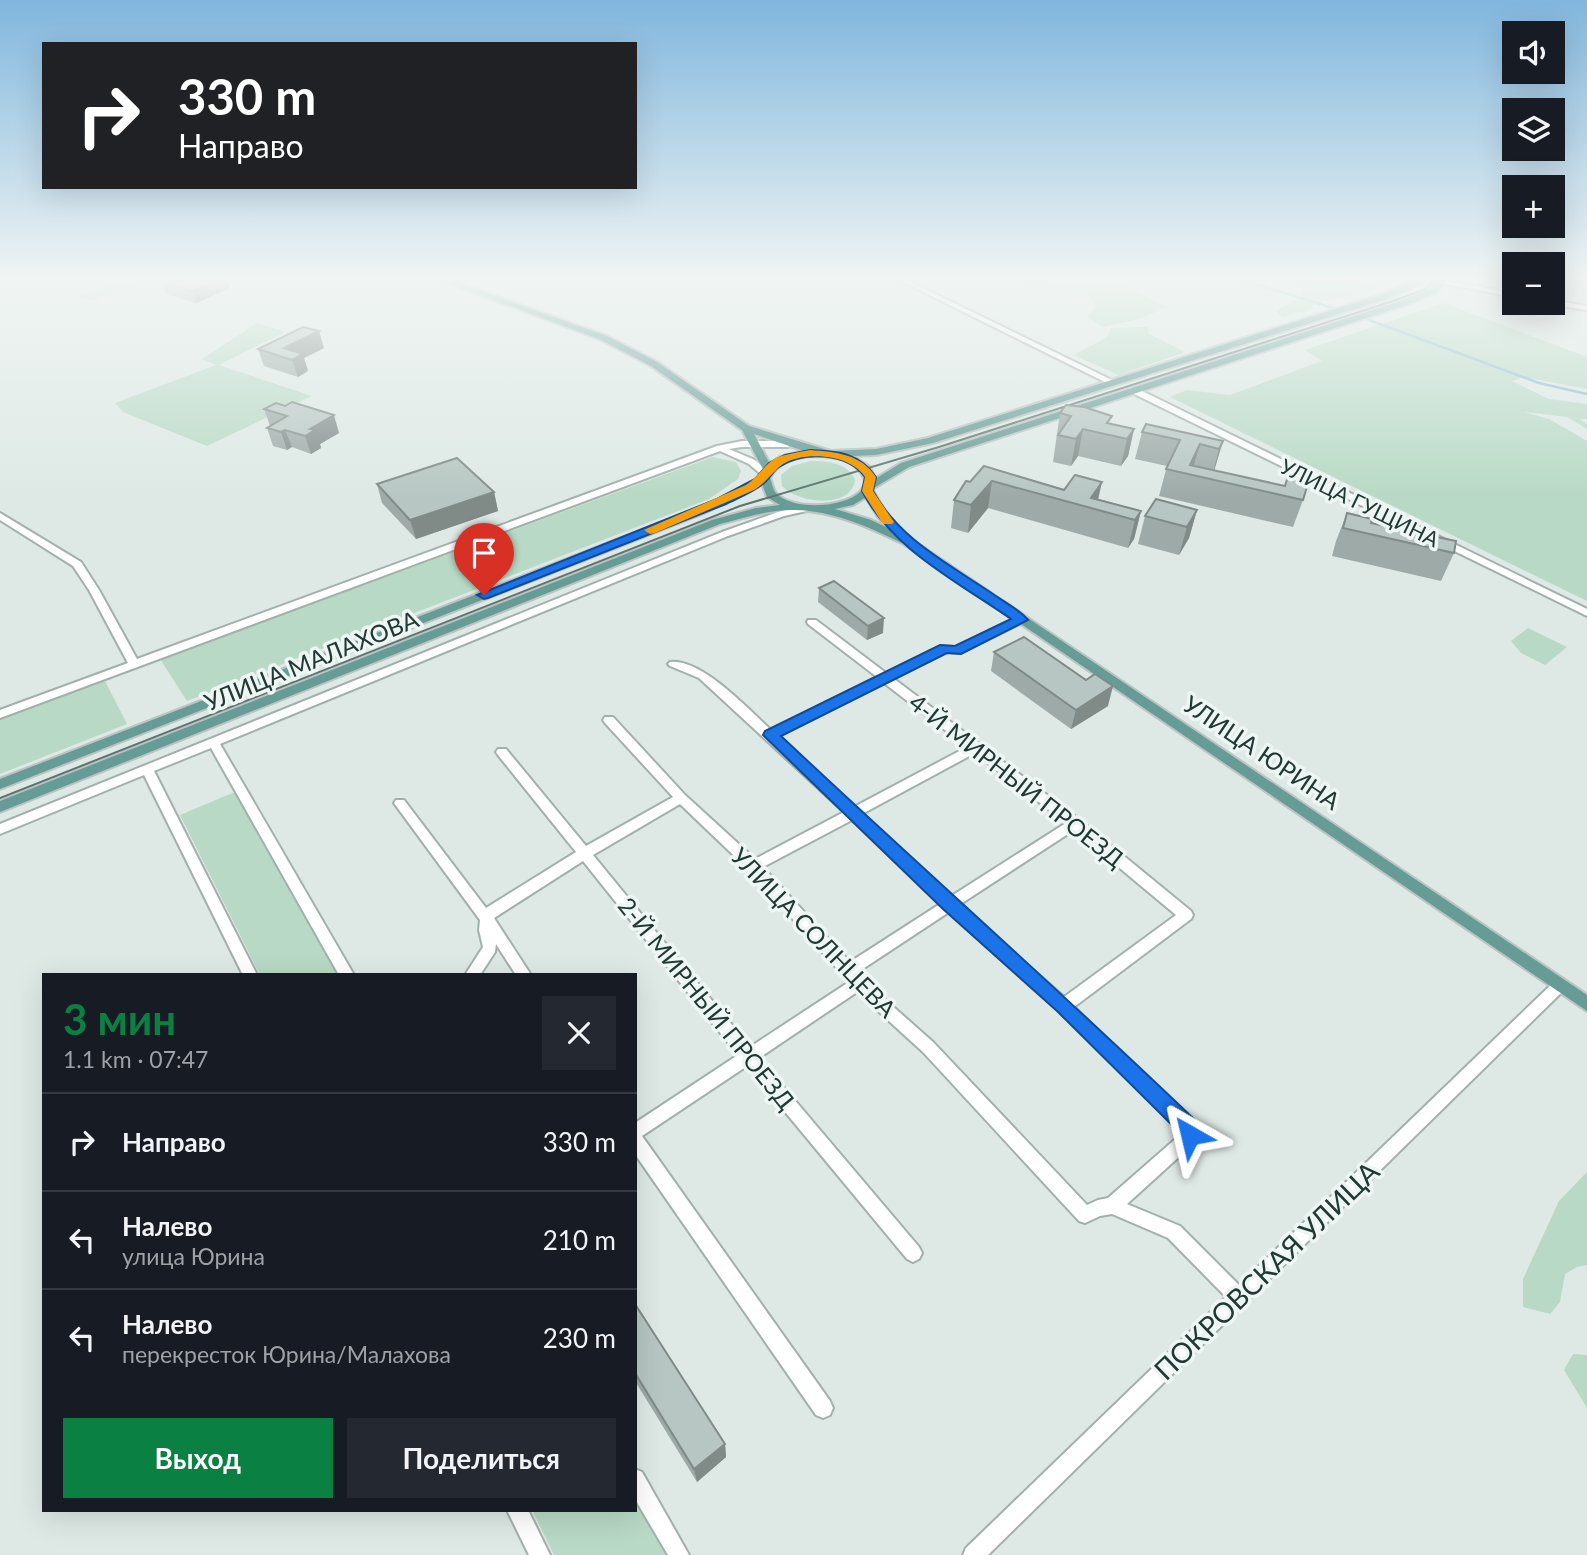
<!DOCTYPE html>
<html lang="ru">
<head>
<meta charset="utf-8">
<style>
  :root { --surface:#171b24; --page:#242831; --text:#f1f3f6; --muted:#9ea1a6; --line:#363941; --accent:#0b8043 }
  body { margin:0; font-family:Lato,sans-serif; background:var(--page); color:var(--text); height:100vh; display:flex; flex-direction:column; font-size:26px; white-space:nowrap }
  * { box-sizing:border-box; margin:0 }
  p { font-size:23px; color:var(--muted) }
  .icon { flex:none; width:38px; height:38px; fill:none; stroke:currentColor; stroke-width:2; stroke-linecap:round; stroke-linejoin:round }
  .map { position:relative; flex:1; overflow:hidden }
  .side { position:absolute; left:42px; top:973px; width:595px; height:539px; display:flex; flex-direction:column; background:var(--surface); border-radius:0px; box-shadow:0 7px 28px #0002 }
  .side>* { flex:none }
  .hud { position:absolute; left:42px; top:42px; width:595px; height:147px; border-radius:0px; box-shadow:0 7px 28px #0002; background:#202124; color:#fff; overflow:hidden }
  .tools { position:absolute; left:1502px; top:21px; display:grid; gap:14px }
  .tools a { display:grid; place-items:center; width:63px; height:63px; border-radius:0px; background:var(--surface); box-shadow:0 7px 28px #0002; font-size:35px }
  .pin { position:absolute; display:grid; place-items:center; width:60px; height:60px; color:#fff; margin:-72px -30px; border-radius:50% 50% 50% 0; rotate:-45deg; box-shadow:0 0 7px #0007 }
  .pin .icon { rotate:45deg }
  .me { position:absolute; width:77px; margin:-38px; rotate:323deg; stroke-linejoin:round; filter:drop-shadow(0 0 5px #0008) }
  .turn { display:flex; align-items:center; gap:24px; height:147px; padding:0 21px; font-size:32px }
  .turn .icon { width:91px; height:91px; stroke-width:2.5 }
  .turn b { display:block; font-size:49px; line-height:60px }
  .round { display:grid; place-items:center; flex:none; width:74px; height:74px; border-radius:0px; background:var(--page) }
  .overview { display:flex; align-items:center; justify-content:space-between; height:119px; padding:0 21px }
  h1 { font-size:42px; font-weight:700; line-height:52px; color:var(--accent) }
  .cta { display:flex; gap:14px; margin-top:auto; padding:14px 21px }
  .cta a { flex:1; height:80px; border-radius:0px; background:var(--accent); color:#fff; font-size:28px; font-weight:700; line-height:80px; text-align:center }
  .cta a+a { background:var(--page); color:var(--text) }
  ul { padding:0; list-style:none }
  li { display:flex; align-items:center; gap:21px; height:98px; padding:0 21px; border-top:2px solid var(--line) }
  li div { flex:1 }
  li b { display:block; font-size:26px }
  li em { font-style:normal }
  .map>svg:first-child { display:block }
  .green { fill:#b8d9c5 }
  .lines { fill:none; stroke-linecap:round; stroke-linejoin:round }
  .stream { stroke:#88b9cc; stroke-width:2.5 }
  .minor-casing { stroke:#a2b0ac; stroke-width:4 }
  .major-casing { stroke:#bcc3c2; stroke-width:4 }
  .minor { fill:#fff; fill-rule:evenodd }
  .major { fill:#659c95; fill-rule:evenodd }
  .tram { stroke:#5b7470; stroke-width:2 }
  .wall { fill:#9daaa7 }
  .shaded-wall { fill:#808b88 }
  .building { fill:#b7c6c2; stroke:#808b88; stroke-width:2 }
  .route { fill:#1a73e8; stroke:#114b97; stroke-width:2 }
  .slow { fill:#f59e0b }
  .labels { text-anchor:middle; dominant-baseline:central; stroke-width:7; stroke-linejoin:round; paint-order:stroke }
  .far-street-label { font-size:21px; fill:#213834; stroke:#eef6f3 }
  .street-label { font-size:24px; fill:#213834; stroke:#eef6f3 }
  .near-street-label { font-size:28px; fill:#213834; stroke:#eef6f3 }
</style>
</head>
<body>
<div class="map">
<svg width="1587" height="1555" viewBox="0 0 1587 1555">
  <rect width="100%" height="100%" fill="#dee9e5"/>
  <g class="green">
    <path d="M1023,280L1113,281L1168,307L1139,319L1103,327L1087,317L1097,306L1088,295L1025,284Z"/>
    <path d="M1302,280H1360L1381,289L1314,303L1310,310L1282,317L1276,311L1299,298L1304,285Z"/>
    <path d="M120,281L135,286L92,300L77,296Z"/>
    <path d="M1444,303L1587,357V389L1524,377L1512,381L1549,399L1587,404V419H1579L1587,424V429L1567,417L1524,412L1549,419L1587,441V601L1170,397L1187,390L1230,395L1322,361L1305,350Z"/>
    <path d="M257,323L285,332L219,365L312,396L207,446L123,412L115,403L216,365L202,359Z"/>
    <path d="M1147,327L1149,334L1183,351V353L1118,375L1074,355L1107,337L1111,328Z"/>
    <path d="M713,457L736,462L741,471L738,479L709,499L187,701L160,659Z"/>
    <path d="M811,461C828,461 848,463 855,480C851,510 797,503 782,486L781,475L792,466Z"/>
    <path d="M1528,628L1567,647L1545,665L1521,653L1511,641Z"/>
    <path d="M104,679L127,724L0,774V718Z"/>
    <path d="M235,792L339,975H260L180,815Z"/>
    <path d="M1587,1172V1265L1577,1267L1565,1274L1560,1302L1550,1314L1523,1307V1279L1559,1201Z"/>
    <path d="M1573,1354L1587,1355V1408L1564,1370Z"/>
    <path d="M635,1500L666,1555H554L532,1510H635Z"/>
  </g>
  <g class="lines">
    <g class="stream">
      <path d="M1243,280L1333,308"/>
      <path d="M1353,314L1539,383L1587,394"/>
    </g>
    <defs>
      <g id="minor">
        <path d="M899,280H907L1118,383L1111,385Z"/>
        <path d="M1442,280L1514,293V297L1440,283L1439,282Z"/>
        <path d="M1552,300L1587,306V310L1549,304L1552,303Z"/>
        <path d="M1130,388H1136L1587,609V616L1130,392Z"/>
        <path d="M742,441H788L792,444L788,447H742L729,449L755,460L769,472V476H763L749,464L720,451L0,718V710L128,663L89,590L73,566L0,520V513L81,562L99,590L137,659L717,446Z"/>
        <path d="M808,505L811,506V510L784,516L728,536L220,744L354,975H339L211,748L154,771L257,975H243L144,775L0,834V824L722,532L778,512Z"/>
        <path d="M1021,616L1026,619L1025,621L960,653L946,652L893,678L1080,820L1191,911L1193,915L1191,919L1074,1007L1196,1124L1198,1129L1192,1145L1127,1204L1180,1226L1239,1285L1554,982L1559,980L1564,982L1566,986L1564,990L988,1555H963L966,1548L1226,1297L1168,1238L1112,1214L1100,1216L1085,1223L1079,1221L923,1052L857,992L759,1058L919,1247L922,1253L919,1259L913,1262L907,1259L747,1066L642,1136L830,1401L833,1408L830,1415L823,1418L816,1415L635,1154V1123L738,1055L583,861L494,918L531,975H516L496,944L495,952L480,975H465L483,947L479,930L480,920L394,803L396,800H404L486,908L576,852L498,755L496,752L498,749H506L586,846L673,797L605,723L603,720L605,717H613L685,795L755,859L844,812L699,678L670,666L668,664L670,662C701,658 748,709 771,730L877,677L808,624L807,622L808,620H816L886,673L941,646L955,647ZM884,683L967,747L854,807L778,736ZM975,753L1066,823L950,897L862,814ZM680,804L749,870L849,982L750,1047L593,855ZM852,820L940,904L850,962L763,867ZM1074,830L1176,915L1064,997L959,905ZM949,912L1059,1010L1181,1131L1180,1135L1108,1198L1098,1200L1087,1205L933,1042L863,980L858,972Z"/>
        <path d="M635,1469L642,1472L689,1555H668L635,1499Z"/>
        <path d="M507,1510H528L550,1555H529Z"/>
      </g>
      <path id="major" d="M440,280H451L607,336L657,362L749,426L831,451L876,449L928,438L1380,295L1415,280H1424L1410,290L1386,299L933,443L876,455L852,456L870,467L875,479L901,463L1397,302L1430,289L1439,280H1447L1436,293L1403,306L909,467L872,489L886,513L902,531L900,534L912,540L1587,995V1011L904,544C869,527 834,511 795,510C770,509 744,518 720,524L0,812V801L712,520L756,508L780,505L767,497L762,484L704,513L0,789V779L696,509C714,501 755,487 764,471L742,430L651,366L601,340ZM754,434L804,451L780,457L770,464ZM810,456C835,456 856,457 866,482C866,483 861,492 860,492C843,508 792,511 776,493C773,490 772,483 770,478C778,462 793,458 810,456ZM866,497L878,517L888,528L871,520L835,509L853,505Z"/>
    </defs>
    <use href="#minor" class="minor-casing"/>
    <use href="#major" class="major-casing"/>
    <use href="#minor" class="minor"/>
    <use href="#major" class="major"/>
    <path class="tram" d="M0,798L740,506L939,447L1393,301L1425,289L1434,280"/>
  </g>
  <g class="wall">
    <path d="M162,282L230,288L196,303L166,294Z"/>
    <path d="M324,348L304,358L308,371L298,377L264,366L258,349Z"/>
    <path d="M264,409L339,433L320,444L321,448L311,454L292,447L287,450L273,446L267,428L270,426Z"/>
    <path d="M1060,413L1134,429L1128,456L1121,466L1078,456L1071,466L1053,462Z"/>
    <path d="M1142,432L1223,441L1214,470L1303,500L1293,527L1159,496L1167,466L1135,459Z"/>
    <path d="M984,466L1141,511L1134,539L1128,548L988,508L968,533L951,528L954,500Z"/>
    <path d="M377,484L494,492L498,511L416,539L382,503Z"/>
    <path d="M1197,510L1189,538L1179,555L1138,544L1145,516Z"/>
    <path d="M1347,513L1454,553L1441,581L1332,556L1336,541Z"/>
    <path d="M819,588L883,633L867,640L818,602Z"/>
    <path d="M994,652L1108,706L1071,729L991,671Z"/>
    <path d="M635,1304L725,1444L726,1457L697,1482L635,1381Z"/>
  </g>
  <g class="shaded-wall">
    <path d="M218,280H227L230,288L196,303L192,291Z"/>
    <path d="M319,331L324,348L304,358L308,371L298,377L292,360L284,348Z"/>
    <path d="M334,415L339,433L320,444L321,448L311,454L305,436L310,429Z"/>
    <path d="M1083,429L1078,456L1071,466L1076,439Z"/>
    <path d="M1134,429L1128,456L1121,466L1127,439Z"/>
    <path d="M285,430L292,447L287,450L281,432Z"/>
    <path d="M1223,441L1215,468L1212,476L1219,449Z"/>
    <path d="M1200,444L1192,471L1190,465Z"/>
    <path d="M992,481L988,508L968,533L971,505Z"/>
    <path d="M1102,482L1096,509L1091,498Z"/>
    <path d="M494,492L498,511L416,539L410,520Z"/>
    <path d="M1197,510L1189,538L1179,555L1187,527Z"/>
    <path d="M1141,511L1134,539L1128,548L1135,520Z"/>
    <path d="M884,618L883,633L867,640L868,626Z"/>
    <path d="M1113,686L1108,706L1071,729L1076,710Z"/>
    <path d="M725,1444L726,1457L697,1482L694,1469Z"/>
  </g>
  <g class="building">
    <path d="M167,280H218L192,291L162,282Z"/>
    <path d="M303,327L319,331L284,348L303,354L292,360L258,349Z"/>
    <path d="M292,402L334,415L310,429L315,430L305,436L285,430L281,432L267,428L287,416L264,409L276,403L285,406Z"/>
    <path d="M1066,405L1084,407L1112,416L1107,423L1134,429L1127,439L1083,429L1076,439L1058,435L1071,416L1060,413Z"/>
    <path d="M1146,424L1223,441L1219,449L1200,444L1190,465L1285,486L1288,476L1309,480L1303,500L1166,469L1180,440L1142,432Z"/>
    <path d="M457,458L494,492L410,520L377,484Z"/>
    <path d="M984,466L1064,490L1075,475L1102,482L1091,498L1141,511L1135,520L992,481L971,505L954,500L966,481L970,482Z"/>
    <path d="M1156,499L1197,510L1187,527L1145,516Z"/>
    <path d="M1347,513L1372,519L1371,523L1456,541L1454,553L1343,528Z"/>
    <path d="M834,581L884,618L868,626L819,588Z"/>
    <path d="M1024,637L1086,680L1095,674L1113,686L1076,710L994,652Z"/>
    <path d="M635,1304L725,1444L694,1469L635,1373Z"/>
  </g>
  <linearGradient id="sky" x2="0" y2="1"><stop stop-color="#81b6dd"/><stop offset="0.56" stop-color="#f0f5f3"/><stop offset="1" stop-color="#f0f5f3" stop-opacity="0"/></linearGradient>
  <rect width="1587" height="498" fill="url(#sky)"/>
  <path class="route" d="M810,450C839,451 859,453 876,477L873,491C899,539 949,564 993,594C1004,602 1019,609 1028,620L961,654L947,653L781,736C919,866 1061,991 1197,1122L1200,1129L1197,1142L1190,1145L1182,1142L1179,1132L1057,1011L943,909L763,735L765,731L940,645L955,646L1011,619C958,582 893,550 862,491L865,477C847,453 804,450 779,467C773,471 770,478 764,483C754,492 738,498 726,504L488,598L484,599L477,595L717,499L755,479L769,463L785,455Z"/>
  <path class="slow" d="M810,450C836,452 861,454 876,477L873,491L894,522L892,524H883L862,491L865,477C850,454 805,451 783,464C773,471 767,482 754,490L655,533L650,534L644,530L746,485C758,477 765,464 776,458C786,454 800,452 810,450Z"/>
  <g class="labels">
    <g class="far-street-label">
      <text transform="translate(1360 502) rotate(26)">УЛИЦА ГУЩИНА</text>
    </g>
    <g class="street-label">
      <text transform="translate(311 660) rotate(-22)">УЛИЦА МАЛАХОВА</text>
      <text transform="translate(1262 752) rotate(34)">УЛИЦА ЮРИНА</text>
      <text transform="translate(1017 780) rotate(38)">4-Й МИРНЫЙ ПРОЕЗД</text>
      <text transform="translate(814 932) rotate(46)">УЛИЦА СОЛНЦЕВА</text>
      <text transform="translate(707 1003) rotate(51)">2-Й МИРНЫЙ ПРОЕЗД</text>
    </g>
    <g class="near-street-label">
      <text transform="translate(1266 1270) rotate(-44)">ПОКРОВСКАЯ УЛИЦА</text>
    </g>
  </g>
</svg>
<div class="tools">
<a><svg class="icon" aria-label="sound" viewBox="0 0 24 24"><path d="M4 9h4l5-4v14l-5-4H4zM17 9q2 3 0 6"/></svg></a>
<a><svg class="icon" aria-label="layers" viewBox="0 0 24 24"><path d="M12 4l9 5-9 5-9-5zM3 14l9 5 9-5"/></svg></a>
<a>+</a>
<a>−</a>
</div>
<div class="pin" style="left:484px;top:595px;background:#d93025"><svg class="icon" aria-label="arrive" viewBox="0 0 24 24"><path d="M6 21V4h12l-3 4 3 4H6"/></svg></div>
<svg class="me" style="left:1190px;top:1135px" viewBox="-20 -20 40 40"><path d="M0-17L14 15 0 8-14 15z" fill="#1a73e8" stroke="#fff" stroke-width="4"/></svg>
<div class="hud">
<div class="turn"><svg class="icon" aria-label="right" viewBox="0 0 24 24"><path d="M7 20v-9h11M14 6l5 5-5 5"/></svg><div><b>330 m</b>Направо</div></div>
</div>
<section class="side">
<div class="overview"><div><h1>3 мин</h1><p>1.1 km · 07:47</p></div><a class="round"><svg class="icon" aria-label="close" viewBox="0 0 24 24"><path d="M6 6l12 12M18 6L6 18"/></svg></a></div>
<ul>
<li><svg class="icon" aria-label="right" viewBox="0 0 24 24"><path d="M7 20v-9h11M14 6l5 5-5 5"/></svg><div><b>Направо</b></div><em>330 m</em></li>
<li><svg class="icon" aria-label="left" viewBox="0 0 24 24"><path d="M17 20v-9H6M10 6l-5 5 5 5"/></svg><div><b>Налево</b><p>улица Юрина</p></div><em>210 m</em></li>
<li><svg class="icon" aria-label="left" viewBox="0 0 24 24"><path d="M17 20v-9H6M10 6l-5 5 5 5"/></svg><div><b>Налево</b><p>перекресток Юрина/Малахова</p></div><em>230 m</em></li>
</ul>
<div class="cta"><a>Выход</a><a>Поделиться</a></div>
</section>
</div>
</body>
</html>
